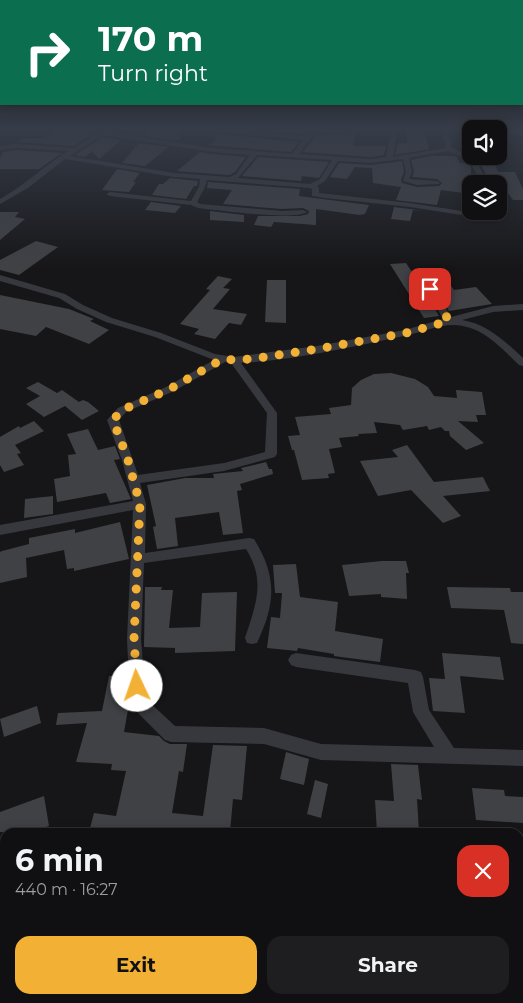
<!DOCTYPE html>
<html lang="en">
<head>
<meta charset="utf-8">
<style>
  :root { --surface:#101012; --page:#1e1e20; --text:#f1f3f6; --muted:#9c9d9f; --line:#303032; --accent:#f2b134 }
  body { margin:0; font-family:Montserrat,sans-serif; background:var(--page); color:var(--text); height:100vh; display:flex; flex-direction:column; font-size:19px; white-space:nowrap }
  * { box-sizing:border-box; margin:0 }
  p { font-size:16px; color:var(--muted) }
  .icon { flex:none; width:28px; height:28px; fill:none; stroke:currentColor; stroke-width:2; stroke-linecap:round; stroke-linejoin:round }
  .map { position:relative; flex:1; overflow:hidden }
  .details { position:absolute; left:0px; top:828px; width:524px; height:176px; display:flex; flex-direction:column; background:var(--surface); border-radius:15px 15px 0 0; box-shadow:0 2px 12px #0003,0 0 0 1px var(--line) }
  .details>* { flex:none }
  .banner { position:absolute; left:0px; top:0px; width:524px; height:105px; box-shadow:0 2px 12px #0003,0 0 0 1px var(--line); background:#0b6e4f; color:#fff; overflow:hidden }
  .tools { position:absolute; left:462px; top:120px; display:grid; gap:10px }
  .tools a { display:grid; place-items:center; width:45px; height:45px; border-radius:10px; background:var(--surface); box-shadow:0 2px 12px #0003,0 0 0 1px var(--line); font-size:25px }
  .pin { position:absolute; display:grid; place-items:center; width:42px; height:42px; color:#fff; margin:-21px; border-radius:10px; box-shadow:0 2px 8px #0006 }
  .me { position:absolute; width:55px; margin:-28px; rotate:357deg; stroke-linejoin:round; filter:drop-shadow(0 0 4px #0008) }
  .turn { display:flex; align-items:center; gap:18px; height:105px; padding:0 15px; font-size:22px }
  .turn .icon { width:65px; height:65px; stroke-width:2.5 }
  .turn b { display:block; font-size:35px; line-height:42px }
  .round { display:grid; place-items:center; flex:none; width:52px; height:52px; border-radius:15px; background:var(--page) }
  .overview { display:flex; align-items:center; justify-content:space-between; height:85px; padding:0 15px }
  h1 { font-size:30px; font-weight:700; line-height:38px }
  .cta { display:flex; gap:10px; margin-top:auto; padding:10px 15px }
  .cta a { flex:1; height:58px; border-radius:15px; background:var(--accent); color:#111; font-size:20px; font-weight:700; line-height:58px; text-align:center }
  .cta a+a { background:var(--page); color:var(--text) }
  .map>svg:first-child { display:block }
  .building { fill:#404145 }
  .lines { fill:none; stroke-linecap:round; stroke-linejoin:round }
  .street { fill:#37383d; fill-rule:evenodd }
  .route { stroke:#f2b134; stroke-width:9; stroke-dasharray:0 16.2 }
</style>
</head>
<body>
<div class="map">
<svg width="523" height="1003" viewBox="0 0 523 1003">
  <rect width="100%" height="100%" fill="#161618"/>
  <g class="building">
    <path d="M51,128H101L74,146L18,142L23,138H44L45,136L51,137Z"/>
    <path d="M151,128H161L183,132L176,136L181,137L176,141L145,136Z"/>
    <path d="M236,128H305L303,131L308,132L305,134Z"/>
    <path d="M346,128H357L353,146H386L384,155L371,157L303,152L316,135H352L351,130Z"/>
    <path d="M405,128L424,129L429,149L395,155L398,143H408Z"/>
    <path d="M217,134L299,142L291,152L208,145L214,142Z"/>
    <path d="M103,137L121,140L99,159L92,151L85,157L75,155Z"/>
    <path d="M139,143L168,147L145,166L122,163Z"/>
    <path d="M17,150L62,153L39,169H0V158L3,152Z"/>
    <path d="M200,152L212,154L246,157L235,172L229,175L177,171Z"/>
    <path d="M431,156H456L460,163L469,164L471,168V194L441,190L437,205L396,200L401,187L373,183L372,168L355,167L347,179L330,177L339,163L371,165L402,161L404,172L401,180L402,183L417,187L439,186L442,183L437,179L412,177L414,172L411,160Z"/>
    <path d="M258,157L329,162L319,178L302,176L301,181L242,176Z"/>
    <path d="M481,165H495L498,172H515L523,189V200H513L501,184H491Z"/>
    <path d="M117,169L140,173L133,182H136L129,192L102,190Z"/>
    <path d="M170,178L198,181L197,186H194L186,199L152,195L159,184H163Z"/>
    <path d="M208,182L300,189L299,196L369,205L365,214L360,215L316,209V225L274,222L271,227L254,225L258,216H300L308,214L309,211L303,208L282,209L223,204L232,190L207,188Z"/>
    <path d="M151,202L181,206L175,213L145,210Z"/>
    <path d="M394,207L410,209L424,211L413,210L410,221L391,219Z"/>
    <path d="M210,211L244,215V222L210,220Z"/>
    <path d="M0,212H19L15,217L25,219L0,240Z"/>
    <path d="M36,241L58,247L19,275L0,270V260Z"/>
    <path d="M406,263L412,272L416,271L415,274L439,316L424,318L390,264Z"/>
    <path d="M439,269L454,290L476,287L492,304L449,311L425,271Z"/>
    <path d="M218,276L232,279L223,288L230,289L213,309L247,314L241,325L229,323L215,339L194,334L199,329L180,324L210,290L206,289Z"/>
    <path d="M267,280H286V323L265,322Z"/>
    <path d="M0,295L69,309L94,319L90,321L109,330L89,344L46,327L36,336L0,329Z"/>
    <path d="M391,373L415,379L428,387L434,396L457,398L456,390L482,392L486,415H476L478,422L458,421L484,443L466,450L450,436L449,431H445L441,427L429,430L427,426L403,430L400,425L374,422L377,433L358,434L359,436L339,438L342,447L329,449L335,473L328,474L329,478L302,480L294,450H292L288,436L300,435L295,417L331,414L329,408L351,405L352,388L361,380L374,374Z"/>
    <path d="M38,382L57,393L62,390L79,402L83,400L88,402L99,411L82,420L65,406L44,417L26,404L40,396L26,388Z"/>
    <path d="M34,421L44,431L15,445L21,453L17,454L24,465L4,472L0,465V437L19,426L20,428Z"/>
    <path d="M88,429L98,450L115,446L120,459L114,460L131,499L110,503L106,493L57,502L54,479L70,476L68,455L76,454L67,434Z"/>
    <path d="M407,445L434,482L483,477L490,491L443,496L461,516L443,523L411,490L378,496L360,461L398,457L392,450Z"/>
    <path d="M266,462L269,469H272L273,474L240,484L242,490L237,491L243,533L223,535L219,512L175,518L178,546L157,549L153,527L156,526L147,485L185,478H214L213,474L243,471L241,468Z"/>
    <path d="M53,496V514L24,518L25,499Z"/>
    <path d="M120,522L129,559L74,571V568L67,569L64,550L26,558L27,577L0,583V552L2,551L29,544V538L75,529V533Z"/>
    <path d="M382,561H406L409,573H406L407,599L381,597V594L349,596L342,565Z"/>
    <path d="M296,564L300,597L338,602L335,631L383,639L380,662L341,657L334,656V654L298,648L297,651L267,648L271,617L280,618L282,593H275L273,565Z"/>
    <path d="M145,587H162L161,590H173L169,628L200,627L202,593L237,592L235,651L175,653V648L144,647Z"/>
    <path d="M447,587L510,588L511,592H523V644L511,643L504,610L451,608Z"/>
    <path d="M442,653L500,657L504,680L460,676L465,713L433,711L429,678L445,679Z"/>
    <path d="M109,676H127L129,704L124,732L159,736L164,741L170,744H187L183,772L179,771L172,813L203,816L213,745L247,746L242,800L233,799L230,832H89L94,813L116,816L126,771L111,770L112,764L76,762L87,723L56,725L58,713L102,711Z"/>
    <path d="M37,706L41,723L4,737L0,719Z"/>
    <path d="M286,752L309,759L304,785L280,779Z"/>
    <path d="M391,764L418,765L422,800L417,799L419,832H377L375,800L394,801Z"/>
    <path d="M315,780L328,784L321,818L307,814Z"/>
    <path d="M472,788L504,790L505,796L523,797V823L476,820Z"/>
    <path d="M44,796L49,826L31,832H0V812Z"/>
  </g>
  <g class="lines">
    <g class="street">
      <path d="M105,128H113L108,132L212,148L292,154L303,140L179,128H209L306,136L313,129L349,131L351,134L315,133L299,154L371,159L386,157L392,128H398L393,157L446,148L441,128H447L452,148L474,158L489,184H482L469,160L448,151L409,158L412,172L409,179L437,181L440,183L439,184L417,185L403,181L406,172L403,159L371,163L338,161L325,181L317,186L319,188V193L410,203L475,213L486,211L483,217H475L410,207L325,198L312,196V189L310,188L207,180L205,187L197,202L200,204L282,211L303,210L307,212C294,221 217,210 198,208L191,205L110,196L106,194L110,192L191,201L199,187L200,179L174,177L65,159L28,188L0,204V199C25,185 44,166 68,151L17,148L0,150V146L17,144L74,148ZM103,135L212,152L250,155L236,174L229,177L174,173L70,156ZM257,155L332,160L320,179L310,184L238,178Z"/>
      <path d="M504,130H523V134L502,133Z"/>
      <path d="M421,270L425,273L451,317L493,306L523,304V310L493,312L462,320C487,324 505,341 523,358V366L519,365C503,350 486,330 463,326C443,322 425,332 404,336C352,347 294,360 241,363L277,413V454L275,457L224,471L140,483L146,504L145,553L249,538L254,539C277,576 276,603 257,643L252,644L247,643L245,638C256,604 266,581 246,549L144,563L141,639L146,699L175,726L264,728L321,744L434,747L413,712L408,683L296,667L291,665L288,660L291,655L296,653L415,670L421,672L423,677L429,710L454,748L523,750V766L321,760L264,744L171,742L165,740L132,707L130,702L127,639L133,510L0,535V525L133,501L122,460L107,420L118,408L166,387L214,360L155,337L106,322L77,309L59,298L0,281V275L65,294L83,305L112,318L161,333L215,354L234,357L317,346L405,330L443,319L417,273ZM225,362L231,363L267,413L265,452L224,463L138,475L119,420L126,412L174,391Z"/>
    </g>
  </g>
  <linearGradient id="sky" x2="0" y2="1"><stop stop-color="#0c0c0d"/><stop offset="0.48" stop-color="#363c48"/><stop offset="1" stop-color="#363c48" stop-opacity="0"/></linearGradient>
  <rect width="523" height="269" fill="url(#sky)"/>
  <g class="lines">
    <path class="route" d="M137,686L134,639L140,504L128,460L113,420L122,410L170,389L221,360L252,359L317,349L406,333L449,321L430,289"/>
  </g>
</svg>
<div class="tools">
<a><svg class="icon" aria-label="sound" viewBox="0 0 24 24"><path d="M4 9h4l5-4v14l-5-4H4zM17 9q2 3 0 6"/></svg></a>
<a><svg class="icon" aria-label="layers" viewBox="0 0 24 24"><path d="M12 4l9 5-9 5-9-5zM3 14l9 5 9-5"/></svg></a>
</div>
<div class="pin" style="left:430px;top:289px;background:#d93025"><svg class="icon" aria-label="arrive" viewBox="0 0 24 24"><path d="M6 21V4h12l-3 4 3 4H6"/></svg></div>
<svg class="me" style="left:137px;top:686px" viewBox="-20 -20 40 40"><circle r="19" fill="#fff"/><path d="M0-13L10 11 0 6-10 11z" fill="#f2b134"/></svg>
<div class="banner">
<div class="turn"><svg class="icon" aria-label="right" viewBox="0 0 24 24"><path d="M7 20v-9h11M14 6l5 5-5 5"/></svg><div><b>170 m</b>Turn right</div></div>
</div>
<section class="details">
<div class="overview"><div><h1>6 min</h1><p>440 m · 16:27</p></div><a class="round" style="background:#d93025;color:#fff"><svg class="icon" aria-label="close" viewBox="0 0 24 24"><path d="M6 6l12 12M18 6L6 18"/></svg></a></div>
<div class="cta"><a>Exit</a><a>Share</a></div>
</section>
</div>
</body>
</html>
